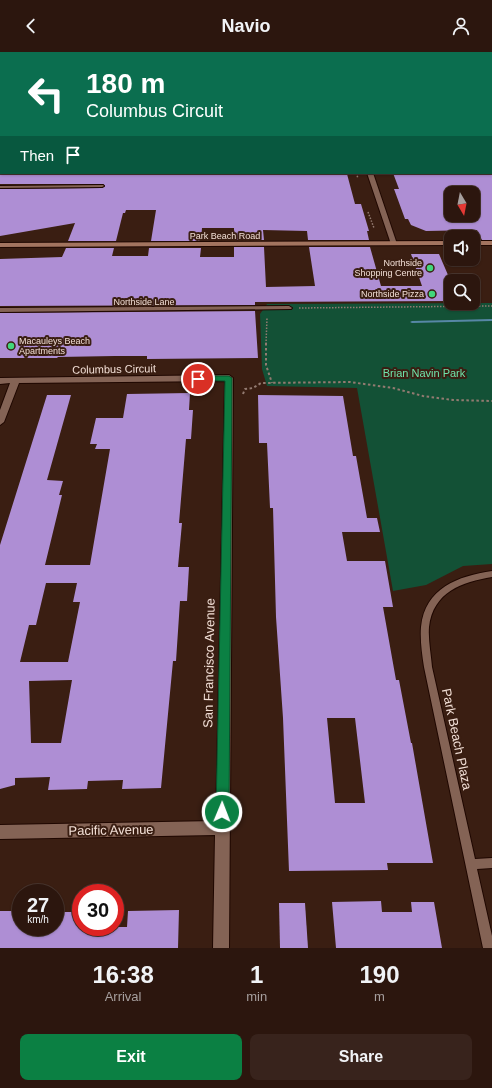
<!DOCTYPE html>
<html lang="en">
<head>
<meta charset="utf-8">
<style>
  :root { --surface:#2c160e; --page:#38231c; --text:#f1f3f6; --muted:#a69f9e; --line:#48352e; --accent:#0b8043 }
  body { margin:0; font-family:Arial,sans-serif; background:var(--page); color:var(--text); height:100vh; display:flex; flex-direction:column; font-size:15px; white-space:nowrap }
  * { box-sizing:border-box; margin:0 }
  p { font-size:13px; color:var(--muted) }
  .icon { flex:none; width:22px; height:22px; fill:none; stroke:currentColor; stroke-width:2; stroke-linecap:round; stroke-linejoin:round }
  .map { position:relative; height:896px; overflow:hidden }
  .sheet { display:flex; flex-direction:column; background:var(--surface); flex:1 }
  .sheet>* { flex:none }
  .banner { position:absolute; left:0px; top:0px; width:492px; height:122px; box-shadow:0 1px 3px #0004,0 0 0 1px var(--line); background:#0b6e4f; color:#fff; overflow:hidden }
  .needle { width:26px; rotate:170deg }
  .fabs { position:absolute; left:444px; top:134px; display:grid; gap:8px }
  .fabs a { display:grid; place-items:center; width:36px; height:36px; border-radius:8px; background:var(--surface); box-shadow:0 1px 3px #0004,0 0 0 1px var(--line); font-size:20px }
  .speed { position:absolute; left:12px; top:832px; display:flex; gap:8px; font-size:20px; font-weight:700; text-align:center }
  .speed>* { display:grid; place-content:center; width:52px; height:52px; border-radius:50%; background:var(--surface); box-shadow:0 1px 3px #0004,0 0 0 1px var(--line); line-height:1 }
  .speed small { font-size:10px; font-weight:400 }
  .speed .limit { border:6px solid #d22; background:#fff; color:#111 }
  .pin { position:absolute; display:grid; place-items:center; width:34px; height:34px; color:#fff; margin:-17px; border:2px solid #fff; border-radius:50%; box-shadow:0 1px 4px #0007 }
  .me { position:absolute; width:44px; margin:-22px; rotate:1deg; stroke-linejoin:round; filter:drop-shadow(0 0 3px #0008) }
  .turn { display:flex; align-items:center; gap:14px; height:84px; padding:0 20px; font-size:18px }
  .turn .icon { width:52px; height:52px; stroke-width:2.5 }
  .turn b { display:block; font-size:28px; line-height:34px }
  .then { display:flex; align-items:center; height:38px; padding:0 20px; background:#0003; gap:8px; font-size:15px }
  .eta { display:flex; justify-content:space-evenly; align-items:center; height:68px; text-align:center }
  .eta b { font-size:24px; font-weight:600; line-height:28px }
  .primary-button { display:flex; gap:8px; margin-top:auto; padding:8px 20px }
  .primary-button a { flex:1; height:46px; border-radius:8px; background:var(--accent); color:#fff; font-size:16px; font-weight:600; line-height:46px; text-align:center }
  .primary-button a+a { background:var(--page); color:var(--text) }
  header { display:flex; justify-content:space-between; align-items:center; height:52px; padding:0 20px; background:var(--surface); font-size:18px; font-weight:600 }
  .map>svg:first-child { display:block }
  .green { fill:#135136 }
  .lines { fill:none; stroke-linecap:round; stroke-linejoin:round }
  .stream { fill:#5787a6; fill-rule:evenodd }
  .building { fill:#ae8ed4; fill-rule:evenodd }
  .lane-casing { stroke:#1f0700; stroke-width:2 }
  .street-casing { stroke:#1f0700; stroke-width:2 }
  .secondary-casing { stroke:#1f0700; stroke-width:2 }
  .path-far2 { stroke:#937b71; stroke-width:1; stroke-dasharray:1.5 1.5; stroke-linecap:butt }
  .path-far1 { stroke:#937b71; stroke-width:1.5; stroke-dasharray:1.5 1.5; stroke-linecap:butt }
  .path { stroke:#937b71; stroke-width:2; stroke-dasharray:2.5 2.5; stroke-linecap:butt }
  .lane { fill:#846355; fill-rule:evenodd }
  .street { fill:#846355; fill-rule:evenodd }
  .secondary { fill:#a3745f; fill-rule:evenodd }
  .rail-casing { stroke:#a28b81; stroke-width:2 }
  .rail { stroke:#3a1e12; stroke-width:1.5; stroke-dasharray:4; stroke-linecap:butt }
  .route { fill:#0b8043; stroke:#07532c }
  .poi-dot { fill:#42d77c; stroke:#3a1e12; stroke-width:1.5 }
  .labels { text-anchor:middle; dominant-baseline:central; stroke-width:4; stroke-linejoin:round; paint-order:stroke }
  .far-street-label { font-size:9px; fill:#f2dfd6; stroke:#3a1e12 }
  .far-poi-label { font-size:9px; fill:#f2dfd6; stroke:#3a1e12; text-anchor:end }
  .street-label { font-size:11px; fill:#f2dfd6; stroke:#3a1e12 }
  .park-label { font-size:11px; fill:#6fe5ab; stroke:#3a1e12 }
  .near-street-label { font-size:13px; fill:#f2dfd6; stroke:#3a1e12 }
</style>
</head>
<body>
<header><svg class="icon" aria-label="back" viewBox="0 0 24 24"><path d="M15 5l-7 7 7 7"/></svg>Navio<svg class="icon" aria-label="person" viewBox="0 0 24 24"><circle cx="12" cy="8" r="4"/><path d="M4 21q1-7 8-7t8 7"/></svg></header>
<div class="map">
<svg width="492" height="896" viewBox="0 0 492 896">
  <rect width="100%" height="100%" fill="#3a1e12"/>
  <g class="green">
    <path d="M98,0H242L96,1Z"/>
    <path d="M492,251V512L463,514L426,533L393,539L357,336L267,334L262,317L260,262L267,252Z"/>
  </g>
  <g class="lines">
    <path class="stream" d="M492,267V269L412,271L410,270L412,269Z"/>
  </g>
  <g class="building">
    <path d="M0,121L347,122L355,152H361L369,179H367L369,188H308L307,179L263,178L264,188H234V176H202L201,189H151L156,158H126L125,161H123L116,189H68L75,171L0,184V137L102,136L105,134L103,132H0Z"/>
    <path d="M393,121H492V188H482L477,178L426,179L411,173L408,167H405L394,137H399ZM451,141H473V163H451Z"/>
    <path d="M234,195H264L266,235L315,234L309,195H370L381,234H422L411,202H439L451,230V249L255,250V253L0,254V207L62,205L66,196H114L112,204H148L149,196H201L200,205H234Z"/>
    <path d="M255,259L258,306L147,307V304H115L58,305L57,306H0V261Z"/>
    <path d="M190,341L189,358H193L191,387H186L179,471H182L178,515H189L187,549H180L176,609H173L161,736L122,737L123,728L88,729L87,737L48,738L50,725L15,726V733L0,737V493L47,343H71L47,428L63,429L59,443H62L45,513H90L110,397H95L97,392H90L96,366H123L127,342ZM46,531H77L73,550H80L68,610H20L29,573H36ZM72,628L61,691H31L29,629Z"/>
    <path d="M258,343L343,344L353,404H356L367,466H377L380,480H342L347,509H385L393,555H383L396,628H399L411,691H412L433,811H387L388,818L289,819L283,666L276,565L273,456H270L267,391H259ZM327,666H355L365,751H335Z"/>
    <path d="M381,849L382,860H412L411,850H434L442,896H336L332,850Z"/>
    <path d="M279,851H305L308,896H280Z"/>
    <path d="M179,858L178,896H0V859H21V875H55V860H81V875H127L128,859Z"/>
  </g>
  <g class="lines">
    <defs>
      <g id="lane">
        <path d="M103,133L104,134L102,135L0,136V134Z"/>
        <path d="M289,254L292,256L291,257L0,260V256Z"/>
        <path d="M492,519V525C462,530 433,540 429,575C428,588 431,602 432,615L475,807L492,806V816L477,817L492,884V896H483L424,615C422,602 420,588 421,575C425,536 458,524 492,519Z"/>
      </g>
      <g id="street">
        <path d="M425,0H431L432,1H426Z"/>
        <rect x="491" y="19" width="1" height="2"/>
        <rect x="0" y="21" width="1" height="2"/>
        <rect x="491" y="87" width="1" height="2"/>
        <rect x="0" y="88" width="1" height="4"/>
        <path d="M367,121H373L397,192L396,193L391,192Z"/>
        <path d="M229,323L233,326L229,896H213L215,783L0,787V773L216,769L225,329L19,331L4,370L0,373V358L10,331L0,332V326Z"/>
      </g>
      <g id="secondary">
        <path d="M451,189V193L0,195V191Z"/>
        <rect x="473" y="189" width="19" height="4"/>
      </g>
    </defs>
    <use href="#lane" class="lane-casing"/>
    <use href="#street" class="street-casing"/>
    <use href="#secondary" class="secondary-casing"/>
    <path class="path-far2" d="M61,1L63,0"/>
    <g class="path-far1">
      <path d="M356,121L358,126"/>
      <path d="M368,160L374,176"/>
      <path d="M299,256L492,254"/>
      <path d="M266,292L267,266"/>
    </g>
    <g class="path">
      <path d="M266,291V313L272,331"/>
      <path d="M243,342L245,337L253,336L261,331L350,330L393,336L423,344L453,348L492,349"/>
    </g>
    <use href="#lane" class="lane"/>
    <use href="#street" class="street"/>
    <use href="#secondary" class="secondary"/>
    <defs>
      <path id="rail" d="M469,0L473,1"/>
    </defs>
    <use href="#rail" class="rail-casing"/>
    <use href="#rail" class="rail"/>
  </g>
  <path class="route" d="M198,324H229L232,326L229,760L227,765L222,767L217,765L216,760L225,329L195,328V325Z"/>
  <g class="poi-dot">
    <circle cx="430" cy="216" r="4"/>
    <circle cx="432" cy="242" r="4"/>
    <circle cx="11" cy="294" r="4"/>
  </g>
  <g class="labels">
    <g class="far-street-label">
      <text x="225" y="184">Park Beach Road</text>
      <text x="144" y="250">Northside Lane</text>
    </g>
    <g class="far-poi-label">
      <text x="422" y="211">Northside<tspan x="422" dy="10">Shopping Centre</tspan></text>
      <text x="424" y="242">Northside Pizza</text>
      <text x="19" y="289" text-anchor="start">Macauleys Beach<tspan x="19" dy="10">Apartments</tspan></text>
    </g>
    <g class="street-label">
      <text transform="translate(114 317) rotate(-1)">Columbus Circuit</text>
    </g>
    <g class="park-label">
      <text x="424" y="321">Brian Navin Park</text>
    </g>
    <g class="near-street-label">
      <text transform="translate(209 611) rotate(-89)">San Francisco Avenue</text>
      <text transform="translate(457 687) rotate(78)">Park Beach Plaza</text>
      <text transform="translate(111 778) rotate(-1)">Pacific Avenue</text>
    </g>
  </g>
</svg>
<div class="fabs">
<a><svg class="needle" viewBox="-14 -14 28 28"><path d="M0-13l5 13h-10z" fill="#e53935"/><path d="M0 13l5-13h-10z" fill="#a69f9e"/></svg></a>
<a><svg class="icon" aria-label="sound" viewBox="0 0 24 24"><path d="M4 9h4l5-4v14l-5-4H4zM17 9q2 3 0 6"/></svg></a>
<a><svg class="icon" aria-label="search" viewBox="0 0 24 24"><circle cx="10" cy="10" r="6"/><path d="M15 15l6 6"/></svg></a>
</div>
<div class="speed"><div>27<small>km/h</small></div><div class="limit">30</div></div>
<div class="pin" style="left:198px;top:327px;background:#d93025"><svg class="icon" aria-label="arrive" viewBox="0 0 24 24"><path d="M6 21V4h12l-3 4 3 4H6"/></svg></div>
<svg class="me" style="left:222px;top:760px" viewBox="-20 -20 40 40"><circle r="17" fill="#0b8043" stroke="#fff" stroke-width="3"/><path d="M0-11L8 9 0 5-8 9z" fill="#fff"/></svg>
<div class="banner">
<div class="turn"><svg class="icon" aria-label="left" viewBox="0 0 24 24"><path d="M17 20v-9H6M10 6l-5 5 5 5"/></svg><div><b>180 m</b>Columbus Circuit</div></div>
<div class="then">Then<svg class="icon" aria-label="arrive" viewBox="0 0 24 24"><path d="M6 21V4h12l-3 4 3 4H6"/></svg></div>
</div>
</div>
<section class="sheet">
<div class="eta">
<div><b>16:38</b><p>Arrival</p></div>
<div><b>1</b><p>min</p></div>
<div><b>190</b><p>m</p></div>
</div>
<div class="primary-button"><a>Exit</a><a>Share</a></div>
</section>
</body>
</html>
